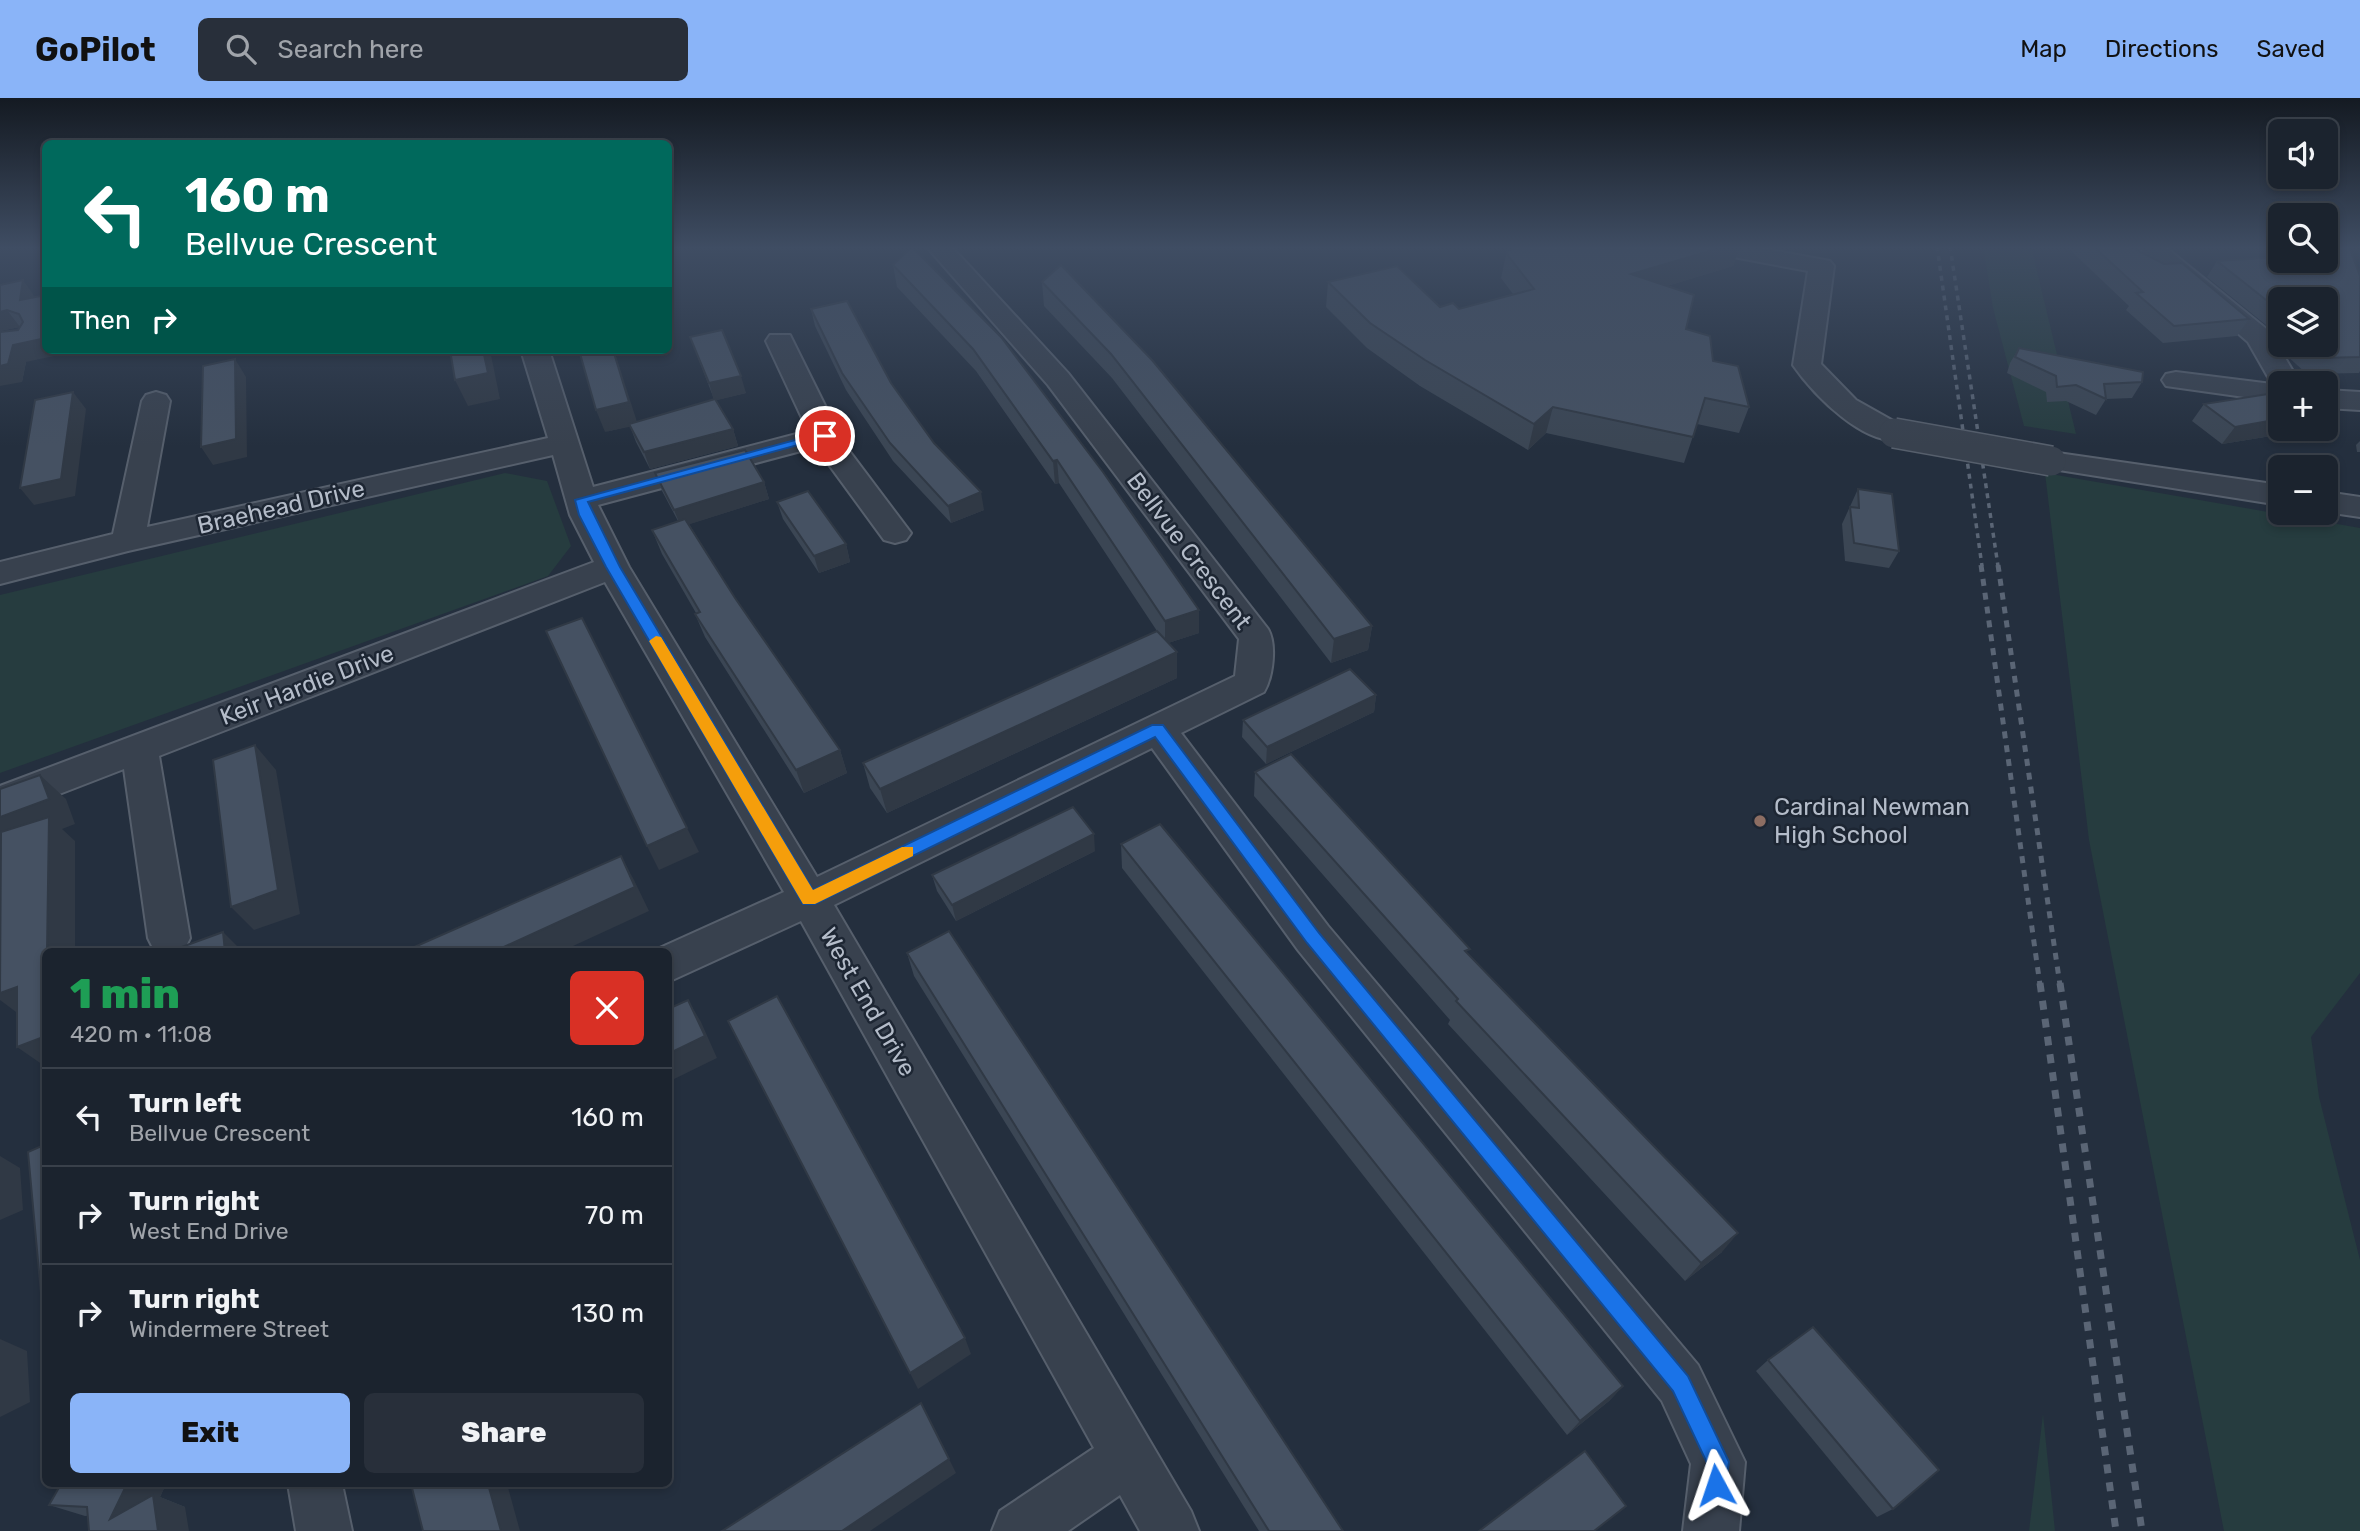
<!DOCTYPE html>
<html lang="en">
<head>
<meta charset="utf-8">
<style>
  :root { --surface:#1b232e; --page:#282f3a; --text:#f1f3f6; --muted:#a0a4aa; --line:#39404a; --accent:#8ab4f8 }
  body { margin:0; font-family:Rubik,sans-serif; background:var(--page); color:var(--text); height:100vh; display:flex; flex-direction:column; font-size:26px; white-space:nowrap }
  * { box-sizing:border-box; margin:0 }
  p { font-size:23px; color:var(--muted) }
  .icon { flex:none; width:38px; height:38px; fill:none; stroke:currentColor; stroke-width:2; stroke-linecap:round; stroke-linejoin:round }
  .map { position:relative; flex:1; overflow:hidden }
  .side { position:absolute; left:42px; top:850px; width:630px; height:539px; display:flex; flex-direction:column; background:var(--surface); border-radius:10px; box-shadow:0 4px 10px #0003,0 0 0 2px var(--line) }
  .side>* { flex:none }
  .banner { position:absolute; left:42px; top:42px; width:630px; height:214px; border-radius:10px; box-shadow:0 4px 10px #0003,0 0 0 2px var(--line); background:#00695c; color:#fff; overflow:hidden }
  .controls { position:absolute; left:2268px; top:21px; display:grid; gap:14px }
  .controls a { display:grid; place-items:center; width:70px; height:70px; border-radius:10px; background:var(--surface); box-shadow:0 4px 10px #0003,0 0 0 2px var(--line); font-size:35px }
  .pin { position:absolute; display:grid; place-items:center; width:60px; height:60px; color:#fff; margin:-30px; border:4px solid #fff; border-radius:50%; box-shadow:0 2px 7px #0007 }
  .me { position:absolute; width:77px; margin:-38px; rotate:355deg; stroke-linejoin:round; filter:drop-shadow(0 0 5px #0008) }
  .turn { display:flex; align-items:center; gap:24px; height:147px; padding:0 28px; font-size:32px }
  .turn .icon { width:91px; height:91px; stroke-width:2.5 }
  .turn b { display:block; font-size:49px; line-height:60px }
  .then { display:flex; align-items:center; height:66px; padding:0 28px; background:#0003; gap:14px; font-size:26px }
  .round { display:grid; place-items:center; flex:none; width:74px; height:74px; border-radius:10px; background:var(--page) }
  .overview { display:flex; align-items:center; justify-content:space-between; height:119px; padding:0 28px }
  h1 { font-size:42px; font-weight:800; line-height:52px; color:#1e9e55 }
  .primary-button { display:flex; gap:14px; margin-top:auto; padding:14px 28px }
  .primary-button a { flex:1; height:80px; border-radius:10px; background:var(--accent); color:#111; font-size:28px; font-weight:800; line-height:80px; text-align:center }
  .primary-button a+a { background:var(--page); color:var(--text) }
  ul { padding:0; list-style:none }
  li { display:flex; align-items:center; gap:21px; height:98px; padding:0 28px; border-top:2px solid var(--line) }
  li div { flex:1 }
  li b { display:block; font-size:26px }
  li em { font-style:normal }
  header { display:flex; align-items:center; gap:42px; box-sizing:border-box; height:98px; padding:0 35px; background:var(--accent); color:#111 }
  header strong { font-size:33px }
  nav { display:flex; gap:38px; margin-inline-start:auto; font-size:24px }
  .search { width:490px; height:63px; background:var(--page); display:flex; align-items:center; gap:18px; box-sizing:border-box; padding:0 24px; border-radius:10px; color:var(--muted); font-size:26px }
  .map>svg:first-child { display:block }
  .green { fill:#263c3f }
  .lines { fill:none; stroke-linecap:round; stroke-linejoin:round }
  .street-casing { stroke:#565f6c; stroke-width:4 }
  .street { fill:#38414e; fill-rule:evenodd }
  .rail-far2 { stroke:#5a6575; stroke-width:3.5; stroke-dasharray:5 5; stroke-linecap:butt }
  .rail-far1 { stroke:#5a6575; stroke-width:5; stroke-dasharray:7 7; stroke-linecap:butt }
  .rail { stroke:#5a6575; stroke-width:7; stroke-dasharray:9 9; stroke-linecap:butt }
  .street-bridge-casing { stroke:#565f6c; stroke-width:32; stroke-linecap:butt }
  .street-bridge { stroke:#38414e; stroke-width:29 }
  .wall { fill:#3b4654; fill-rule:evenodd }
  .shaded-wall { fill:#303945 }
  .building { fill:#455162; stroke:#303945; stroke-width:2 }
  .route { fill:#1a73e8; stroke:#114b97; stroke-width:2 }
  .slow { fill:#f59e0b }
  .education-dot { fill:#8d6e63; stroke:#1d2633; stroke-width:2.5 }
  .labels { text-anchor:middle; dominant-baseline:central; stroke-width:5; stroke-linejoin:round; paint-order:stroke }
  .street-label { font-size:24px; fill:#b4bcc9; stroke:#1d2633 }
  .poi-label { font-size:24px; fill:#b4bcc9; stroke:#1d2633; text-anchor:start }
</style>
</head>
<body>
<header>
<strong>GoPilot</strong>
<div class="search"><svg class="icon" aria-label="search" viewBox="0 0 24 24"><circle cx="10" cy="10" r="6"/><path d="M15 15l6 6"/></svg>Search here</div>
<nav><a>Map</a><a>Directions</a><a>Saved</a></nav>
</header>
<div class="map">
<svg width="2360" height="1433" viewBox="0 0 2360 1433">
  <rect width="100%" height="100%" fill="#242f3e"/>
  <g class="green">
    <path d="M1983,148H2031L2076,336L2024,328L1993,210Z"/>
    <path d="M505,375L547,383L571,448L548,478L0,675V497Z"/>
    <path d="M2045,375L2360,430V875L2311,939L2319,999L2360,1162V1433H2224L2089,742Z"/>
    <path d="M2043,1316L2055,1433H2029Z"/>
  </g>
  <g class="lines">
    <defs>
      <g id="street">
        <path d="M926,148H951L1068,275L1268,531C1277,546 1273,579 1264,594L1181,635L1328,828L1698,1267L1745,1364L1739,1433H1683L1691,1366L1662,1303L1298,852L1152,650L834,807L1191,1413L1199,1433H1140L1120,1397L1068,1433H992L1000,1413L1094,1350L801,823L668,884V854L653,853L784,794L605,484L159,658L190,840L184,852H154L148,840L124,671L0,719V688L594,464L570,417L553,357L128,453L0,486V464L113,436L142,303L146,297L156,294L166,297L170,303L147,429L548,340L521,252H549L593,389L808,333L766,243L770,237H790L844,346L911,435L906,442L895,445L884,442L816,349L598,407L629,469L817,779L1235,578L1239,541L1048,287Z"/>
        <path d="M1716,148H1749L1830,163L1834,168L1821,266L1856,302L1904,329L1909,335L1904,341C1866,351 1813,296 1793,267L1808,173L1717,156L1714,151Z"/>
        <path d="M2137,148H2164L2269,233L2300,285H2280V304L2166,288L2162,282L2166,276L2176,274L2272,286L2248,244Z"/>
        <path d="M2326,292L2360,294V312L2326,310Z"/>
        <path d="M2051,354L2280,387V407L2040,369L2036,363L2040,357Z"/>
        <path d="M2326,394L2360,399V419L2326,414Z"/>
        <path d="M288,1386H342L352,1433H296Z"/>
      </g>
    </defs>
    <use href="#street" class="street-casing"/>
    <use href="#street" class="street"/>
    <g class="rail-far2">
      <path d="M1937,148L1982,468"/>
      <path d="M1950,148L1998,468"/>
    </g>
    <g class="rail-far1">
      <path d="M1981,467L2040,887"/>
      <path d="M1998,467L2060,887"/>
    </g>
    <g class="rail">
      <path d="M2040,885L2116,1433"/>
      <path d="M2060,885L2142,1433"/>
    </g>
    <defs>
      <path id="street-bridge" d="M1894,335L2051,363"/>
    </defs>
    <use href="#street-bridge" class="street-bridge-casing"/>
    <use href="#street-bridge" class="street-bridge"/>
  </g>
  <g class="wall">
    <path d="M1508,148H1740L1733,168L1667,188L1686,231L1749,309L1739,335L1697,326L1684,365L1546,335L1528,352L1420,288L1367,250L1326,209L1328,184L1440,209L1459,211L1513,196L1501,180Z"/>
    <path d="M2066,148H2129L2249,221L2237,238L2163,245L2126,212L2129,208Z"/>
    <path d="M912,149L1199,535L1168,545L1177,580L887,715L870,690L863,665L1157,533L1059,385L1055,386L976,273L897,189L893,167Z"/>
    <path d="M2217,163L2360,178V273L2359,275L2307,276L2286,257L2271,231L2207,179ZM2280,201L2326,247H2280Z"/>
    <path d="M23,182L26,264L22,284L18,232L19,229L0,233V187Z"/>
    <path d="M1042,184L1372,528L1368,552L1331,565L1112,280L1044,208Z"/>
    <path d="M811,211L891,285L934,345L984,412L951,425L893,363L846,292L815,228Z"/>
    <path d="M690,239L746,295L716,302L733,331L738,348L650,371L636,344L630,328L605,334L714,301Z"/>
    <path d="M2019,250L2142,284L2132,300L2106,301L2096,317L2066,303L2047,304L2046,294L2007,275L2010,265Z"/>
    <path d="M2204,306L2280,331H2314L2222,346L2192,323Z"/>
    <path d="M2360,343V354H2357L2356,347Z"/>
    <path d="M655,375L764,384L769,401L689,426L735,500L840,652L847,675L804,695L705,539L695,516L696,515L662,456L652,432L678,423L662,393Z"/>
    <path d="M1858,391L1899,453L1889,470L1845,463L1842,426Z"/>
    <path d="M777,404L846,446L850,464L819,475L783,421Z"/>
    <path d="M1376,597L1374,614L1266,666L1242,639L1243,622Z"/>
    <path d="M1255,674L1468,857L1722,1154L1685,1183L1448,926L1450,922L1254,698Z"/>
    <path d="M1121,746L1623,1288L1609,1303L1567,1337L1122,770Z"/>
    <path d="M1095,753L956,823L937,793L932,777Z"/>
    <path d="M907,855L1343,1433H1259L914,878Z"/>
    <path d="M1768,1262L1893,1411L1877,1419L1756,1273Z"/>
    <path d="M61,1386H166L160,1399L185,1409L85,1418L49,1407Z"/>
  </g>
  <g class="shaded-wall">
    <path d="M1727,148H1740L1733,168L1624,201L1631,176Z"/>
    <path d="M23,182L35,199L20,202Z"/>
    <path d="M7,212L20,229L0,233V214Z"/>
    <path d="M46,240V252H82L26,264L22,284L0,288V268L13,247Z"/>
    <path d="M483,252H490L500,301L468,308L455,282Z"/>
    <path d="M613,252H614L638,327L605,334L596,312Z"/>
    <path d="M235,261L246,279L247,359L213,367L201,349Z"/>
    <path d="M741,278L746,295L714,303L709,285Z"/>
    <path d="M73,294L86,311L75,398L34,407L20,390Z"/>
    <path d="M1553,309L1546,335L1528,352L1534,326Z"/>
    <path d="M2336,312L2326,325V314Z"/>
    <path d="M2280,321V331H2314L2222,346L2235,329Z"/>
    <path d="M733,331L738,348L650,371L644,354Z"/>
    <path d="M1057,362L1059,385L1055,386L1053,363Z"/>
    <path d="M764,384L769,401L681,429L674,412Z"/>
    <path d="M981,394L984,412L951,425L948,408Z"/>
    <path d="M846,446L850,464L819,475L814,458Z"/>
    <path d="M1199,512V535L1165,546V523Z"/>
    <path d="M1372,528L1368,552L1331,565L1334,541Z"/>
    <path d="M1177,554V580L887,715L880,691Z"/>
    <path d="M1376,597L1374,614L1266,666L1267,649Z"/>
    <path d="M255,647L276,672L300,816L254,832L231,809Z"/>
    <path d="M840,652L847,675L804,695L796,672Z"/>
    <path d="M40,677L66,701L75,726L62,731L75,743V854H47L0,754V719Z"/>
    <path d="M687,730L699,754L659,772L647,748Z"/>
    <path d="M1094,736L1095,753L956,823L952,807Z"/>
    <path d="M621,758L634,782L649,813L560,854H493Z"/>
    <path d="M223,834L243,854H225Z"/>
    <path d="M17,889L24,920L0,902V895Z"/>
    <path d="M688,902L701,924L717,960L668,984V956Z"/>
    <path d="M46,938V969L17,949Z"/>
    <path d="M0,1058L20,1070L23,1112L0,1122Z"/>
    <path d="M1738,1135L1722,1154L1685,1183L1701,1165Z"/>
    <path d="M965,1240L971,1256L918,1291L910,1275Z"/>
    <path d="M0,1241L27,1253L30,1304L0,1319Z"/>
    <path d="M1623,1288L1609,1303L1567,1337L1580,1323Z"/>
    <path d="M921,1305L956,1375L870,1433H842Z"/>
    <path d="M127,1386H166L160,1399L185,1409L189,1433H158L110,1421Z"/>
    <path d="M488,1386H507L520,1433H501Z"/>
  </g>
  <g class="building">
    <path d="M1515,148H1727L1631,176L1694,197L1686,231L1710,238L1713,263L1738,268L1749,309L1705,300L1693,339L1553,309L1534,326L1425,262L1370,225L1328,184L1397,168L1440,209L1453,205L1459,211L1534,191L1506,155Z"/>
    <path d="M2093,148H2129L2164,166L2182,165L2249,221L2174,228L2136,195L2143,194Z"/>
    <path d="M2326,148H2349L2360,178V259L2320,260L2305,247H2326V201H2280V213L2217,163L2280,159V163H2326Z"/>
    <path d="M912,149L1001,239L1103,374L1199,512L1165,523L1057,362L1053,363L973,251L893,167Z"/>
    <path d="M1061,167L1152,262L1372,528L1334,541L1111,256L1042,184Z"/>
    <path d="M23,182L20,202L46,197V240L13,247L8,266L0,268V234L18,232L23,224L19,216L7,212L0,214V187Z"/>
    <path d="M847,203L891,285L934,345L981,394L948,408L890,345L842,275L811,211Z"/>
    <path d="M722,232L741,278L709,285L690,239Z"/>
    <path d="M2019,250L2143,274L2142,284L2104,286L2106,301L2076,287L2057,289L2056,278L2015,259Z"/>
    <path d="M450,252H483L488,275L455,282Z"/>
    <path d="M579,252H613L629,304L596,312Z"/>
    <path d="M235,261L236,341L201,349L203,268Z"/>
    <path d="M73,294L61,381L20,390L35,302Z"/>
    <path d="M2268,296L2280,298V321L2235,329L2204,306Z"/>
    <path d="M715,301L733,331L644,354L629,326Z"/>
    <path d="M2326,307L2336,309V312L2326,314Z"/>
    <path d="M745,352L764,384L674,412L655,375Z"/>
    <path d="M1858,391L1892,396L1899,453L1854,445L1850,409L1859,410Z"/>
    <path d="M808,393L846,446L814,458L777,404Z"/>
    <path d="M685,421L735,500L840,652L796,672L695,516L700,514L652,432Z"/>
    <path d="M582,520L687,730L647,748L546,533Z"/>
    <path d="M1157,533L1177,554L880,691L863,665Z"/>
    <path d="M1350,571L1376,597L1267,649L1243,622Z"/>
    <path d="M255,647L278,792L231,809L213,662Z"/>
    <path d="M1291,656L1470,851L1465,853L1738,1135L1701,1165L1456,903L1458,901L1255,674Z"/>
    <path d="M40,677L49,701L0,719V691Z"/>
    <path d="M1073,709L1094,736L952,807L932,777Z"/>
    <path d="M49,719L47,854H46V938L17,949V889L0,895L1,734Z"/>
    <path d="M1160,726L1623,1288L1580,1323L1121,746Z"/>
    <path d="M621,758L635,789L493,854H403Z"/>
    <path d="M949,833L1343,1433H1269L907,855Z"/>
    <path d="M223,834L225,854H168Z"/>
    <path d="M777,898L965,1240L910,1275L728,923Z"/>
    <path d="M688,902L705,938L668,956V911Z"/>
    <path d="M46,1046V1216L43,1217L28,1054Z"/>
    <path d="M1813,1229L1939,1372L1893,1411L1768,1262Z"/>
    <path d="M921,1305L949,1361L842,1433H722Z"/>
    <path d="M1585,1353L1626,1408L1594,1433H1479Z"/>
    <path d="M61,1386H127L110,1421L153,1397L158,1433H89L87,1409L49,1407Z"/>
    <path d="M411,1386H488L501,1433H423Z"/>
  </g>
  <linearGradient id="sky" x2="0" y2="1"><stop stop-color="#141a22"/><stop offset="0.43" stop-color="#3f4d63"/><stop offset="1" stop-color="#3f4d63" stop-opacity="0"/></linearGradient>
  <rect width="2360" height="348" fill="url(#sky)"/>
  <path class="route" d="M821,335L831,338L588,404L620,469L813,792L1152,627H1163L1319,835L1688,1278L1729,1364L1724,1395L1716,1398L1708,1395L1704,1387L1707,1365L1673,1293L1307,845L1155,639L815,806H803L606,469L579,417L575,402Z"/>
  <path class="slow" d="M656,538L661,539L813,792L902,749H913V758L815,806H803L649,543Z"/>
  <circle class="education-dot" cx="1760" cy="723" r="7"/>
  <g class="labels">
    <g class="street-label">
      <text transform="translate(281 409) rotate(-13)">Braehead Drive</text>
      <text transform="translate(1189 453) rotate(53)">Bellvue Crescent</text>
      <text transform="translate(307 587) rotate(-21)">Keir Hardie Drive</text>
      <text transform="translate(868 904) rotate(60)">West End Drive</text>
    </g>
    <g class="poi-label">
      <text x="1774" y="709">Cardinal Newman<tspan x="1774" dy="28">High School</tspan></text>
    </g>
  </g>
</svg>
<div class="controls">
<a><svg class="icon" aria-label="sound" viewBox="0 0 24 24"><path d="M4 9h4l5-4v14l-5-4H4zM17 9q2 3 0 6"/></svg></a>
<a><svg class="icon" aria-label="search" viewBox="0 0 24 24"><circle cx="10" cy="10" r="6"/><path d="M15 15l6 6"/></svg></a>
<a><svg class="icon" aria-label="layers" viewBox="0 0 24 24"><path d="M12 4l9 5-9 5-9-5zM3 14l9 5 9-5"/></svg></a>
<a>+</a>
<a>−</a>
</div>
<div class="pin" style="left:825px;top:338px;background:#d93025"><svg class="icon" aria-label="arrive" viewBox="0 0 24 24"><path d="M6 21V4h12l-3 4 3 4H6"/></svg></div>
<svg class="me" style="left:1716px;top:1387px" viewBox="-20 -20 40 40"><path d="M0-17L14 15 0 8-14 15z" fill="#1a73e8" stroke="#fff" stroke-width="4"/></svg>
<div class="banner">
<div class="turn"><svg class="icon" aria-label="left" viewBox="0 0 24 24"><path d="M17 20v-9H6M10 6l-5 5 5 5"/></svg><div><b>160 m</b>Bellvue Crescent</div></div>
<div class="then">Then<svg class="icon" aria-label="right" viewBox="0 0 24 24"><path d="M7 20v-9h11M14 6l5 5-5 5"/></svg></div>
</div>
<section class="side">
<div class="overview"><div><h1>1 min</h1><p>420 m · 11:08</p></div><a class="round" style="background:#d93025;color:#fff"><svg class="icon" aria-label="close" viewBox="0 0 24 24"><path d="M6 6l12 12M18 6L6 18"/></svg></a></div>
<ul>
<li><svg class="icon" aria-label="left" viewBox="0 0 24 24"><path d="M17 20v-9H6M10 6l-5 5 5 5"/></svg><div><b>Turn left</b><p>Bellvue Crescent</p></div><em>160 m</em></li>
<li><svg class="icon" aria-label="right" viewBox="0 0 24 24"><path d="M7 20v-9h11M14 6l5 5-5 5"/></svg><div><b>Turn right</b><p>West End Drive</p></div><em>70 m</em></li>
<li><svg class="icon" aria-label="right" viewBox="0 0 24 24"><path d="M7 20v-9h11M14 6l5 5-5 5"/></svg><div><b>Turn right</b><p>Windermere Street</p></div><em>130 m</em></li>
</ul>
<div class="primary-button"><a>Exit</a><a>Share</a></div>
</section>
</div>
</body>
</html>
